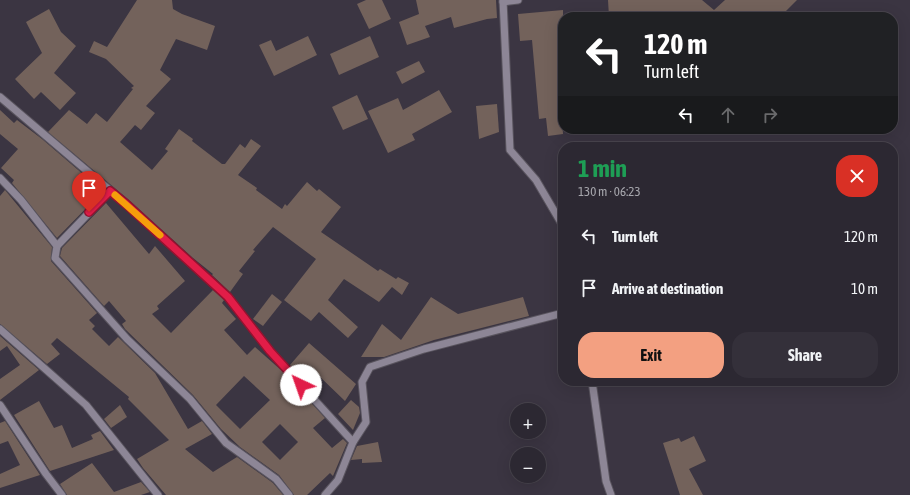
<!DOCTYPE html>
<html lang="en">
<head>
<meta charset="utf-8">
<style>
  :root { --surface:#2c2832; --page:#34303a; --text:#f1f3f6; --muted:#a6a6ac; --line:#48444d; --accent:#f3a081 }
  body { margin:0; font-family:"Asap Condensed",sans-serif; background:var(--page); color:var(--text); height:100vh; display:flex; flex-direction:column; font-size:15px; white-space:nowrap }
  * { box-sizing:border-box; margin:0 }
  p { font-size:13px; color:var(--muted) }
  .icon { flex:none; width:22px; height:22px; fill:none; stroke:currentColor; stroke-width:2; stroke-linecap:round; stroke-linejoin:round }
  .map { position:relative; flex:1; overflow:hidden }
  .sheet { position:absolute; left:558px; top:142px; width:340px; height:244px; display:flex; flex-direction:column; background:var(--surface); border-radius:16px; box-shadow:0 4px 16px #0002,0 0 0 1px var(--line) }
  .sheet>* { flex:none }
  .banner { position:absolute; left:558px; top:12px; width:340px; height:122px; border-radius:16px; box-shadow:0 4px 16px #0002,0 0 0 1px var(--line); background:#202124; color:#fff; overflow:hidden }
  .controls { position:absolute; left:510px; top:403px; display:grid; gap:8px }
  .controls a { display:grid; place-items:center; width:36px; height:36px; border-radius:50%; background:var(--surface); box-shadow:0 4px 16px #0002,0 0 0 1px var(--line); font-size:20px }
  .pin { position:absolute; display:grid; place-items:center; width:34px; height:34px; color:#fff; margin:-41px -17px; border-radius:50% 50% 50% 0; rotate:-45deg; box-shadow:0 0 4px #0007 }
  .pin .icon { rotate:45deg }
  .me { position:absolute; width:44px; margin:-22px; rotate:318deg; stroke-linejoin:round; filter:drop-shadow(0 0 3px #0008) }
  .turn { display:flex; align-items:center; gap:14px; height:84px; padding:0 20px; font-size:18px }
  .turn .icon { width:52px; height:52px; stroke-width:2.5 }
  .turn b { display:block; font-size:28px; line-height:34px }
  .lanes { display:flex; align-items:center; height:38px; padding:0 20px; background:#0003; justify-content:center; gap:20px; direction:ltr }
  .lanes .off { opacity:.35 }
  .round { display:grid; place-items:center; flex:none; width:42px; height:42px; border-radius:16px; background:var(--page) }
  .headline { display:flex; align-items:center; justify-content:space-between; height:68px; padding:0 20px }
  h1 { font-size:24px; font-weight:700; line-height:30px; color:#1e9e55 }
  .button { display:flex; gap:8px; margin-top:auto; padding:8px 20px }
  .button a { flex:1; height:46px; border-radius:16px; background:var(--accent); color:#111; font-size:16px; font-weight:700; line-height:46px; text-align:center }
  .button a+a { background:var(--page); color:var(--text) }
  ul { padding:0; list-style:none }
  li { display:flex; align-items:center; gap:12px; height:52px; padding:0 20px }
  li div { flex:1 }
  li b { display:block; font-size:15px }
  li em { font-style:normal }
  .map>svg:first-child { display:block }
  .building { fill:#73625b; fill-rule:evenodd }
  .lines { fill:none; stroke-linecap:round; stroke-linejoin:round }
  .minor-casing { stroke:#59545e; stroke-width:9 }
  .minor { stroke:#8d8696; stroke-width:7 }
  .route-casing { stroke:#92132f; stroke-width:10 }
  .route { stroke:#e11d48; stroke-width:7 }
  .slow { stroke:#f59e0b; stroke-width:7 }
</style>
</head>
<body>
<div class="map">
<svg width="910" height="495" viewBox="0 0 910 495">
  <rect width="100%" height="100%" fill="#3b3542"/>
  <g class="building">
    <path d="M137,0H172L173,9L182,14L215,26L207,50L176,39L160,70L171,79L146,106L155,113L141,130L135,125L120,142L152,170L168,151L165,149L179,129L193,139L192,141L222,164H225L240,144L245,148L251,139L261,146L238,175L257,188L256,190L282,209L285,204L287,206L307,182L317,191L319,189L341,207L321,232L378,271L380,269L396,279L398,277L409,283L402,295L392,287L379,302L344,279L328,300L358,327L348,338L319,312L311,321L284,300L316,259L273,227L253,250L255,251L239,271L243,274L230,292L212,275L213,274L193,258L129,200L48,132L69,110L87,124L96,113L107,122L133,89L131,88L134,86L106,59L89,52L94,41L107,47Z"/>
    <path d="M366,0H382L391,19L369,29L357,4Z"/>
    <path d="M416,0H496L497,18L487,19L454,28L451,17L425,26L430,37L407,45L399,22L419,14Z"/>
    <path d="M608,0H702L714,10L725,0H797L780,17H609Z"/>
    <path d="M49,9L61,32L76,46L54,73L76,93L60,110L41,92L34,99L15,79L42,53L26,22Z"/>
    <path d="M563,10V94H561L563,134L548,136L546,118L539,119L532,40L520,41L518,14Z"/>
    <path d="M308,36L317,55L274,76L259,45L271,40L276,51Z"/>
    <path d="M370,36L379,57L339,75L330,54Z"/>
    <path d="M419,61L425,72L402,84L396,72Z"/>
    <path d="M439,90L452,112L412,134L415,140L388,153L368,111L398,98L403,110Z"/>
    <path d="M357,95L368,119L343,130L332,107Z"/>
    <path d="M497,104L499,132L479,139L476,106Z"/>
    <path d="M0,110L14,123L17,120L42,139L91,181L89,183L99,195L57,238L12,183L14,180L1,168L18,149L0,134Z"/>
    <path d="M5,190L52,247L51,261L97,313L89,320L95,326L92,329L109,346L118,337L155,373L188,429L202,421L212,434L185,449L213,472L237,457L273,483L283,495H166L143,468L137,459L169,440L128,399L129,397L57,338L51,344L60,354L47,364L0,324V196Z"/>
    <path d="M106,203L149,254L155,246L185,281L157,306L159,309L152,314L171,333L213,290L224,300L222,303L236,319L224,330L247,355L255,347L282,371L325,418L313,428L332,448L343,439L347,443L333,476L330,473L307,495H294L279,475L240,447L221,429L193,395L125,329L122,324L126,321L109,301L104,306L60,256L62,248ZM244,376L270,400L240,429L216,405ZM280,424L298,442L280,460L262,442Z"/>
    <path d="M272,294L282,302L263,326L253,319Z"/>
    <path d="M431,297L458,314L523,297L529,316L434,340L384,357H361L382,324L401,340Z"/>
    <path d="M0,336L39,370L0,400V379L20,365L7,346L0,351Z"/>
    <path d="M309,343L356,384L345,401L318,375L308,386L290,365Z"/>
    <path d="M351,400L359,407L360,413L353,430L338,414Z"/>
    <path d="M39,401L54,428L62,425L72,448L93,439L91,435L100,431L114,450L50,471L14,415Z"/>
    <path d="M120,405L127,417L111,428L104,419Z"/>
    <path d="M5,421L40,475L0,488V474L20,465L8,441L0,444V423Z"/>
    <path d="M694,436L706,461L689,469L703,495H680L663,443L679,438L681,442Z"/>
    <path d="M378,442L382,462L362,463V459L351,460L357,446Z"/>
    <path d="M92,463L114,492L141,482L150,492L141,495H67L60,484Z"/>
  </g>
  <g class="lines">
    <defs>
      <g id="minor">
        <path d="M503,0L510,150L536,180L563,226"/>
        <path d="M503,2L518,0"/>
        <path d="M0,97L126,204L228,297L270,351L353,442"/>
        <path d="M0,178L21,200L57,246L55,258L127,339L190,399L226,443L276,479L289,495"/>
        <path d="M57,246L110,191"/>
        <path d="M0,329L86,405L158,495"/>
        <path d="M592,381L606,481L611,495"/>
        <path d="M0,405L46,474L62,495"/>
        <path d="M325,495L338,480L353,442L366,422L362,382L370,367L424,349L563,313"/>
      </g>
    </defs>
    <use href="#minor" class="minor-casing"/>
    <use href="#minor" class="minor"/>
  </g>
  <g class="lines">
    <defs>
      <path id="route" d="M89,212L110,191L126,204L228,297L270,351L301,385"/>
    </defs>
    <use href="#route" class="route-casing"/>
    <use href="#route" class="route"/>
    <path class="slow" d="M115,195L160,235"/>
  </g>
</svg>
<div class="controls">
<a>+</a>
<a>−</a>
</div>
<div class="pin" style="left:89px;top:212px;background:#d93025"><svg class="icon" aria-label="arrive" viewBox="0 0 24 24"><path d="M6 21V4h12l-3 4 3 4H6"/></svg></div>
<svg class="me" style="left:301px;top:385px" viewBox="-20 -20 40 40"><circle r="19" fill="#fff"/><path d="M0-13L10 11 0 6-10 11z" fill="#e11d48"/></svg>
<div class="banner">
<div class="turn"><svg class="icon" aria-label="left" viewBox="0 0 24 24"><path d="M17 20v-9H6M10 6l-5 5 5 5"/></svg><div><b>120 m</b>Turn left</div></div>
<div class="lanes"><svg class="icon" aria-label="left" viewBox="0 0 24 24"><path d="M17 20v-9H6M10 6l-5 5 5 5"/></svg><svg class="icon off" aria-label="ahead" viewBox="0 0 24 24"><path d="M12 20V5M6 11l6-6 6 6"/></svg><svg class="icon off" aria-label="right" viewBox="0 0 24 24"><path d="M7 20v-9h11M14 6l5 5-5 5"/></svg></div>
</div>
<section class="sheet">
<div class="headline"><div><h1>1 min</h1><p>130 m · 06:23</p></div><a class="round" style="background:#d93025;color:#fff"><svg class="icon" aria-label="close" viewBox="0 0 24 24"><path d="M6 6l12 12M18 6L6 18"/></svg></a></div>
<ul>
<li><svg class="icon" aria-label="left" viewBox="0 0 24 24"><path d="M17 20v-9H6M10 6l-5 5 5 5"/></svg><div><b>Turn left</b></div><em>120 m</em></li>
<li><svg class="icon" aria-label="arrive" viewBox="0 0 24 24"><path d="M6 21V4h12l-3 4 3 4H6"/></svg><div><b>Arrive at destination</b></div><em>10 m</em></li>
</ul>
<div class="button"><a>Exit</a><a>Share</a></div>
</section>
</div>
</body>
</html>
